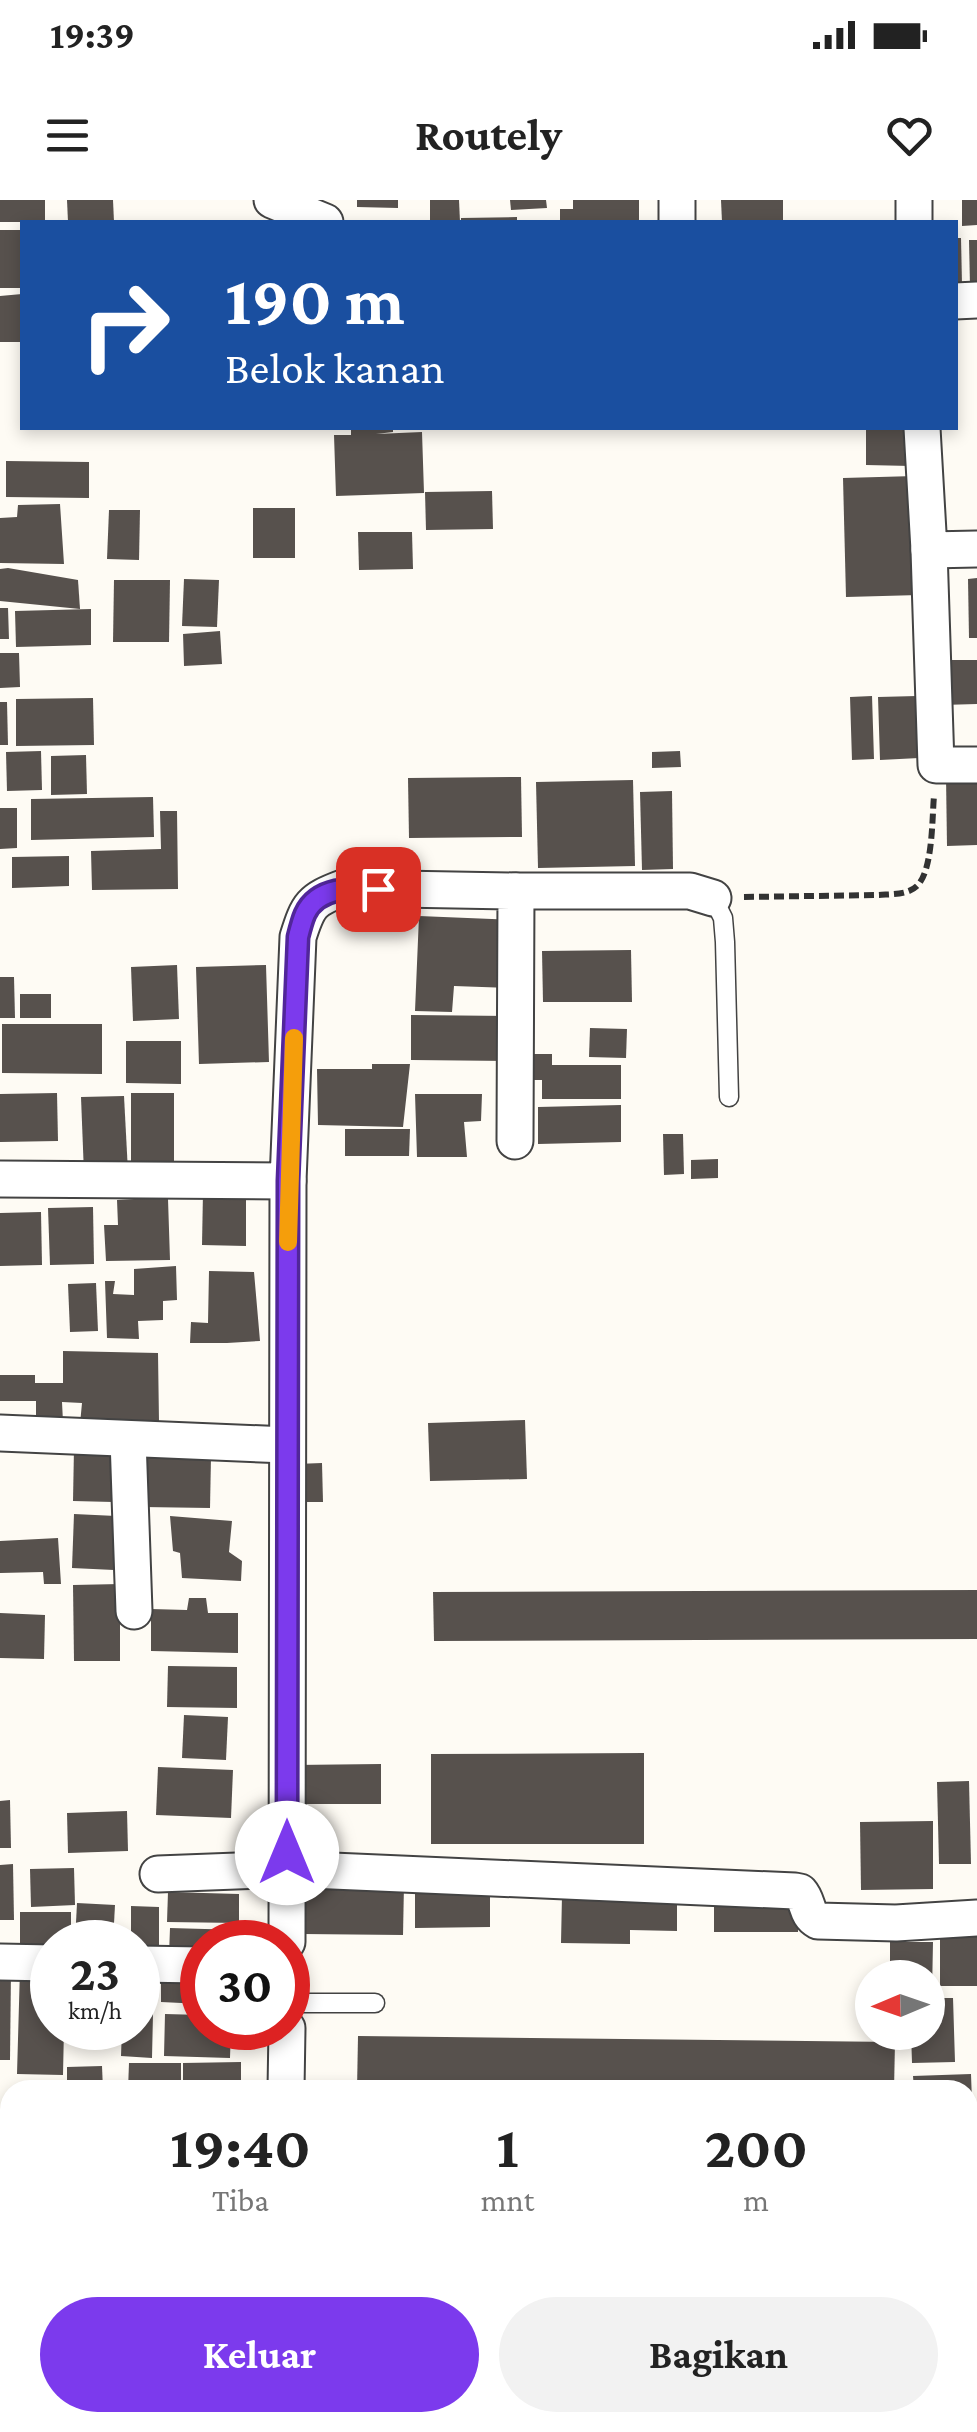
<!DOCTYPE html>
<html lang="id">
<head>
<meta charset="utf-8">
<style>
  :root { --surface:#fff; --page:#f2f2f2; --text:#222; --muted:#767676; --accent:#7c3aed }
  body { margin:0; font-family:"Crimson Pro",serif; background:var(--page); color:var(--text); height:100vh; display:flex; flex-direction:column; font-size:38px; white-space:nowrap }
  * { box-sizing:border-box; margin:0 }
  p { font-size:32px; color:var(--muted) }
  .icon { flex:none; width:55px; height:55px; fill:none; stroke:currentColor; stroke-width:2; stroke-linecap:round; stroke-linejoin:round }
  .map { position:relative; flex:1; overflow:hidden }
  .drawer { position:absolute; left:0px; top:1880px; width:978px; height:352px; display:flex; flex-direction:column; background:var(--surface); border-radius:30px 30px 0 0; box-shadow:0 5px 15px #0003 }
  .drawer>* { flex:none }
  .banner { position:absolute; left:20px; top:20px; width:938px; height:210px; border-radius:0px; box-shadow:0 5px 15px #0003; background:#1a4fa0; color:#fff; overflow:hidden }
  .needle { width:65px; rotate:268deg }
  .fabs { position:absolute; left:855px; top:1760px; display:grid; gap:20px }
  .fabs a { display:grid; place-items:center; width:90px; height:90px; border-radius:50%; background:var(--surface); box-shadow:0 5px 15px #0003; font-size:50px }
  .speed { position:absolute; left:30px; top:1720px; display:flex; gap:20px; font-size:50px; font-weight:700; text-align:center }
  .speed>* { display:grid; place-content:center; width:130px; height:130px; border-radius:50%; background:var(--surface); box-shadow:0 5px 15px #0003; line-height:1 }
  .speed small { font-size:25px; font-weight:400 }
  .speed .limit { border:15px solid #d22; background:#fff; color:#111 }
  .pin { position:absolute; display:grid; place-items:center; width:85px; height:85px; color:#fff; margin:-42px; border-radius:20px; box-shadow:0 5px 15px #0006 }
  .me { position:absolute; width:110px; margin:-55px; rotate:0deg; stroke-linejoin:round; filter:drop-shadow(0 0 8px #0008) }
  .turn { display:flex; align-items:center; gap:35px; height:210px; padding:0 40px; font-size:45px }
  .turn .icon { width:130px; height:130px; stroke-width:2.5 }
  .turn b { display:block; font-size:70px; line-height:85px }
  .eta { display:flex; justify-content:space-evenly; align-items:center; height:170px; text-align:center }
  .eta b { font-size:60px; font-weight:700; line-height:70px }
  .cta { display:flex; gap:20px; margin-top:auto; padding:20px 40px }
  .cta a { flex:1; height:115px; border-radius:60px; background:var(--accent); color:#fff; font-size:40px; font-weight:700; line-height:115px; text-align:center }
  .cta a+a { background:var(--page); color:var(--text) }
  .status { display:flex; justify-content:space-between; align-items:center; height:70px; padding:0 50px; background:var(--surface); direction:ltr }
  .status svg { height:28px; fill:currentColor }
  header { display:flex; justify-content:space-between; align-items:center; height:130px; padding:0 40px; background:var(--surface); font-size:45px; font-weight:700 }
  .map>svg:first-child { display:block }
  .building { fill:#57514d }
  .lines { fill:none; stroke-linecap:round; stroke-linejoin:round }
  .lane-casing { stroke:#434343; stroke-width:21 }
  .street-casing { stroke:#434343; stroke-width:39 }
  .path { stroke:#323232; stroke-width:6; stroke-dasharray:10 5; stroke-linecap:butt }
  .lane { stroke:#fff; stroke-width:18 }
  .street { stroke:#fff; stroke-width:35 }
  .route-casing { stroke:#51269a; stroke-width:25 }
  .route { stroke:#7c3aed; stroke-width:18 }
  .slow { stroke:#f59e0b; stroke-width:18 }
</style>
</head>
<body>
<div class="status"><b>19:39</b><svg viewBox="0 0 49 12"><path d="M0 12V9h3v3zM5 12V6h3v6zM10 12V3h3v9zM15 12V0h3v12zM26 1h20v11H26zM47 4h2v5h-2z"/></svg></div>
<header><svg class="icon" aria-label="menu" viewBox="0 0 24 24"><path d="M4 6h16M4 12h16M4 18h16"/></svg>Routely<svg class="icon" aria-label="heart" viewBox="0 0 24 24"><path d="M12 20l-8-8c-3-5 5-10 8-4 3-6 11-1 8 4z"/></svg></header>
<div class="map">
<svg width="977" height="2232" viewBox="0 0 977 2232">
  <rect width="100%" height="100%" fill="#fefbf4"/>
  <g class="building">
    <rect x="0" y="0" width="45" height="22"/>
    <path d="M67,0H113L114,22H68Z"/>
    <path d="M357,0H398V8L357,7Z"/>
    <path d="M430,0H459L460,22H430Z"/>
    <path d="M510,0H546L547,8L511,10Z"/>
    <path d="M573,0H639V22H560V9H573Z"/>
    <path d="M721,0H783V22H722Z"/>
    <path d="M962,0H977V25L962,26Z"/>
    <path d="M517,17V22H461V18Z"/>
    <rect x="0" y="30" width="22" height="58"/>
    <path d="M955,38H961L962,84H955Z"/>
    <path d="M969,40H977V85L970,86Z"/>
    <path d="M22,94V142H0V96Z"/>
    <path d="M351,228H393V232L376,234L422,232L424,293L336,296L334,235H351Z"/>
    <path d="M866,228H909L911,266L866,265Z"/>
    <path d="M6,261L89,262V298L6,297Z"/>
    <path d="M915,276L919,395L846,397L843,278Z"/>
    <path d="M492,291L493,329L426,330L425,292Z"/>
    <path d="M60,304L64,364L0,363V318L17,317L18,305Z"/>
    <rect x="253" y="308" width="42" height="50"/>
    <path d="M109,310H140L139,360L107,359Z"/>
    <path d="M358,332H412L413,369L359,370Z"/>
    <path d="M8,368L78,380L80,409L0,401V369Z"/>
    <path d="M977,378V438H969L968,379Z"/>
    <path d="M184,379L219,380L217,427L182,426Z"/>
    <path d="M114,380H170L169,442H113Z"/>
    <path d="M0,408H8L9,439H0Z"/>
    <path d="M91,409V445L16,447L15,411Z"/>
    <path d="M220,431L222,464L184,466L183,434Z"/>
    <path d="M0,453H19L20,487L0,488Z"/>
    <path d="M941,460H977V504L942,505Z"/>
    <path d="M872,496L874,559L852,560L850,497Z"/>
    <path d="M917,496L919,558L880,560L878,497Z"/>
    <path d="M93,498L94,545L16,546V499Z"/>
    <path d="M0,502H7L8,545H0Z"/>
    <path d="M41,551L42,590L7,591L6,552Z"/>
    <path d="M680,551L681,567L652,568V552Z"/>
    <path d="M86,555L87,594L51,595V556Z"/>
    <path d="M946,576H977V645L947,646Z"/>
    <path d="M521,577L522,637L409,638L408,578Z"/>
    <path d="M633,580L635,666L538,668L536,582Z"/>
    <path d="M672,591L673,669L642,670L640,592Z"/>
    <path d="M153,597L154,637L31,640V599Z"/>
    <path d="M0,608H17V648L0,649Z"/>
    <path d="M160,611H177L178,689L92,690L91,651L161,649Z"/>
    <path d="M69,656V686L12,688V657Z"/>
    <path d="M419,716L513,720L510,788L454,786L452,812L415,811Z"/>
    <path d="M631,750L632,802H543L542,751Z"/>
    <path d="M177,765L179,819L133,821L131,767Z"/>
    <path d="M266,765L269,862L199,864L196,767Z"/>
    <path d="M0,777H14L15,818H0Z"/>
    <rect x="20" y="794" width="31" height="24"/>
    <path d="M411,815L509,816V861L411,860Z"/>
    <path d="M2,824H102V874L2,873Z"/>
    <path d="M590,828L627,829L626,858L589,857Z"/>
    <path d="M126,841H181V884L126,883Z"/>
    <path d="M532,854H552V865H621V899H542V880H533Z"/>
    <path d="M372,864H410L403,927L318,925L317,869H372Z"/>
    <path d="M57,893L58,941L0,942V894Z"/>
    <path d="M131,893H174V966L131,967Z"/>
    <path d="M415,894H482L481,921L464,922L467,957H417Z"/>
    <path d="M124,896L128,972L84,974L81,897Z"/>
    <path d="M621,905V942L538,944V907Z"/>
    <path d="M345,929H410L409,956H345Z"/>
    <path d="M663,934H683L684,974L664,975Z"/>
    <path d="M718,959V978L691,979V960Z"/>
    <path d="M157,991V999H168L170,1060L106,1061L104,1025H118L117,1000L134,999L133,992Z"/>
    <path d="M203,992L246,993V1046L202,1045Z"/>
    <path d="M93,1007L94,1064L50,1065L48,1008Z"/>
    <path d="M41,1012L42,1065L0,1066V1013Z"/>
    <path d="M176,1066L177,1100L163,1101V1120L138,1121L139,1139L107,1138L105,1081H115L113,1094L134,1095V1069Z"/>
    <path d="M209,1071L254,1072L260,1141L227,1143H190L191,1122L208,1123Z"/>
    <path d="M96,1083L98,1131L70,1132L68,1084Z"/>
    <path d="M63,1151L158,1153L159,1222L80,1224L82,1203L62,1202L63,1222L36,1223V1201H0V1175H35V1183H63Z"/>
    <path d="M525,1220L527,1279L430,1281L428,1223Z"/>
    <path d="M74,1248L114,1249L113,1302L73,1301Z"/>
    <path d="M144,1256L211,1257L210,1308L143,1307Z"/>
    <path d="M322,1263L323,1302H297L296,1264Z"/>
    <path d="M74,1314L116,1316L114,1370L72,1368Z"/>
    <path d="M170,1316L232,1321L229,1352L242,1361L241,1381L182,1378L180,1353L173,1351Z"/>
    <path d="M58,1338L61,1384H44L43,1372L0,1373V1341Z"/>
    <path d="M120,1384V1461H74L73,1385Z"/>
    <path d="M977,1390V1439L434,1441L433,1392Z"/>
    <path d="M189,1398H206L208,1413H238V1453L151,1451V1409L187,1410Z"/>
    <path d="M0,1413L45,1415L44,1459L0,1458Z"/>
    <path d="M168,1466L237,1467V1508L167,1507Z"/>
    <path d="M184,1515L228,1517L226,1560L182,1558Z"/>
    <path d="M644,1553V1644H431V1554Z"/>
    <path d="M381,1564V1604H295L294,1565Z"/>
    <path d="M158,1567L233,1570L231,1618L156,1615Z"/>
    <path d="M969,1581L971,1664H939L937,1582Z"/>
    <path d="M10,1600L11,1648H0V1601Z"/>
    <path d="M127,1611L128,1651L68,1653L67,1613Z"/>
    <path d="M933,1621V1689L861,1690L860,1622Z"/>
    <path d="M13,1664L14,1720H0V1665Z"/>
    <path d="M74,1668L75,1705L31,1707L30,1669Z"/>
    <path d="M490,1680V1727L415,1728V1681Z"/>
    <path d="M304,1683L404,1684L403,1735L303,1734Z"/>
    <path d="M168,1692L239,1694V1723L167,1722Z"/>
    <path d="M562,1695L677,1696V1731L630,1730V1744L561,1743Z"/>
    <path d="M714,1699L798,1700V1732H714Z"/>
    <path d="M77,1703L115,1705L113,1742H75Z"/>
    <path d="M131,1706L159,1707V1759H138V1742H131Z"/>
    <path d="M20,1712H71V1742H52V1759H20Z"/>
    <path d="M170,1728L240,1730L239,1742H202V1755H169Z"/>
    <rect x="940" y="1736" width="37" height="50"/>
    <path d="M890,1742H933L932,1793H928V1778H890Z"/>
    <path d="M20,1769L52,1770V1828H64L63,1875L17,1874Z"/>
    <path d="M0,1770H11L10,1860H0Z"/>
    <rect x="138" y="1775" width="11" height="37"/>
    <path d="M161,1779L202,1781V1804L161,1802Z"/>
    <path d="M928,1798H953L955,1862L912,1863L911,1832H928Z"/>
    <path d="M138,1814H153L152,1858L121,1856L122,1828H138Z"/>
    <path d="M165,1814L202,1815V1828H231L230,1858L164,1856Z"/>
    <path d="M69,1828H111V1837L69,1836Z"/>
    <path d="M358,1836L895,1842L894,1890H357Z"/>
    <path d="M241,1862V1890H183V1863Z"/>
    <path d="M129,1863H181V1890H128Z"/>
    <path d="M102,1866L103,1890H67V1867Z"/>
    <path d="M971,1874L972,1902L968,1903V1890H914L913,1876Z"/>
    <rect x="968" y="1984" width="9" height="72"/>
    <rect x="968" y="2065" width="9" height="124"/>
    <path d="M968,2197H977V2232H888V2222H968Z"/>
  </g>
  <g class="lines">
    <defs>
      <g id="lane">
        <path d="M713,698L723,718L725,742L729,897"/>
        <path d="M288,1803H375"/>
      </g>
      <g id="street">
        <path d="M272,0L325,22"/>
        <path d="M677,0V22"/>
        <path d="M914,0V22"/>
        <path d="M955,101L977,100"/>
        <path d="M922,228L929,350L977,349"/>
        <path d="M929,350L936,565H977"/>
        <path d="M516,691H690L713,698"/>
        <path d="M0,979L288,981L298,737C308,705 311,700 343,688L516,691L515,941"/>
        <path d="M0,1233L287,1245"/>
        <path d="M128,1239L134,1411"/>
        <path d="M158,1674L287,1669L795,1691L800,1692C809,1702 805,1714 818,1721L896,1723L977,1718"/>
        <path d="M287,1742L288,981"/>
        <path d="M0,1762L52,1763"/>
        <path d="M138,1764L202,1765"/>
        <path d="M286,1890L287,1828"/>
        <path d="M968,1956L977,1957"/>
        <path d="M0,2052H10"/>
        <path d="M286,2232V2222"/>
      </g>
    </defs>
    <use href="#lane" class="lane-casing"/>
    <use href="#street" class="street-casing"/>
    <path class="path" d="M744,697L879,695C892,694 909,695 918,685C933,668 932,618 934,596"/>
    <use href="#lane" class="lane"/>
    <use href="#street" class="street"/>
  </g>
  <g class="lines">
    <defs>
      <path id="route" d="M287,1653L288,981L298,737C300,729 302,721 305,714C318,686 353,688 378,689"/>
    </defs>
    <use href="#route" class="route-casing"/>
    <use href="#route" class="route"/>
    <path class="slow" d="M288,1042L294,838"/>
  </g>
</svg>
<div class="fabs">
<a><svg class="needle" viewBox="-14 -14 28 28"><path d="M0-13l5 13h-10z" fill="#e53935"/><path d="M0 13l5-13h-10z" fill="#767676"/></svg></a>
</div>
<div class="speed"><div>23<small>km/h</small></div><div class="limit">30</div></div>
<div class="pin" style="left:378px;top:689px;background:#d93025"><svg class="icon" aria-label="arrive" viewBox="0 0 24 24"><path d="M6 21V4h12l-3 4 3 4H6"/></svg></div>
<svg class="me" style="left:287px;top:1653px" viewBox="-20 -20 40 40"><circle r="19" fill="#fff"/><path d="M0-13L10 11 0 6-10 11z" fill="#7c3aed"/></svg>
<div class="banner">
<div class="turn"><svg class="icon" aria-label="right" viewBox="0 0 24 24"><path d="M7 20v-9h11M14 6l5 5-5 5"/></svg><div><b>190 m</b>Belok kanan</div></div>
</div>
<section class="drawer">
<div class="eta">
<div><b>19:40</b><p>Tiba</p></div>
<div><b>1</b><p>mnt</p></div>
<div><b>200</b><p>m</p></div>
</div>
<div class="cta"><a>Keluar</a><a>Bagikan</a></div>
</section>
</div>
</body>
</html>
